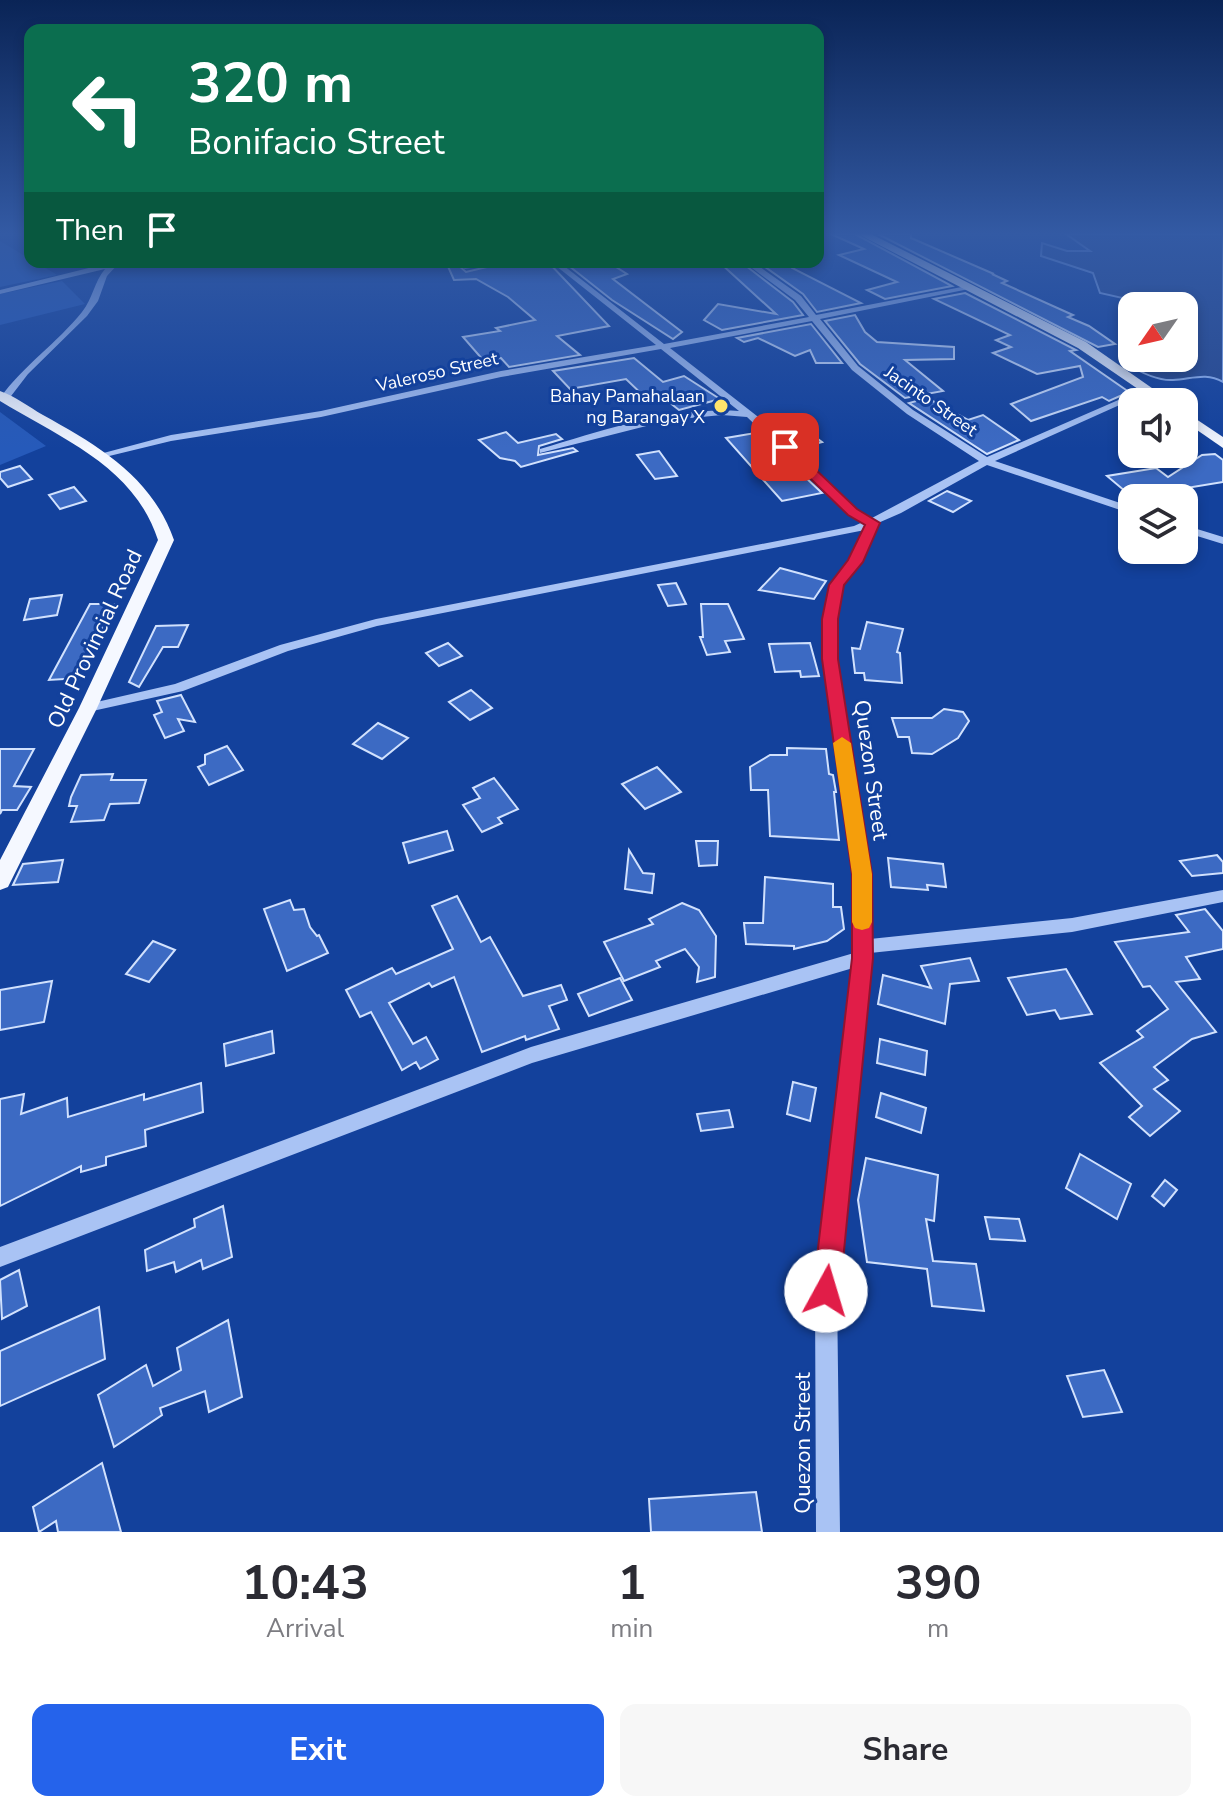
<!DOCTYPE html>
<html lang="en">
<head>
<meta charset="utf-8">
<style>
  :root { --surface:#fff; --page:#f7f7f7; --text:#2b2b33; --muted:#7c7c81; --accent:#2563eb }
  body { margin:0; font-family:"Nunito Sans",sans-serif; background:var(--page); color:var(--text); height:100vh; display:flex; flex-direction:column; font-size:30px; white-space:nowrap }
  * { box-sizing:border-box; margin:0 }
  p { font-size:26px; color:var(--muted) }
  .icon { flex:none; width:44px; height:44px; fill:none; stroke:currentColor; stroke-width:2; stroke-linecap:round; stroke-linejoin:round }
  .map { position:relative; height:1532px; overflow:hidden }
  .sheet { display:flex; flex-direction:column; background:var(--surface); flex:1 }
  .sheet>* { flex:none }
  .top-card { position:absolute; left:24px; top:24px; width:800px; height:244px; border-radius:16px; box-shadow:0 4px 12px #0003; background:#0b6e4f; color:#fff; overflow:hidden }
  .needle { width:52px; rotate:236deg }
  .controls { position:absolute; left:1118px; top:292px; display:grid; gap:16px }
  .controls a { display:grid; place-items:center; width:80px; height:80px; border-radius:16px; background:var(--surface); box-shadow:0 4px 12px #0003; font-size:40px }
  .pin { position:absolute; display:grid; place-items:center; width:68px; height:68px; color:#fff; margin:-34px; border-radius:16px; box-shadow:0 4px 12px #0006 }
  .me { position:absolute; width:88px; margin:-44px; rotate:6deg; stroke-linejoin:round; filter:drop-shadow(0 0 6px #0008) }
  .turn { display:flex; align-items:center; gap:28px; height:168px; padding:0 32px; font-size:36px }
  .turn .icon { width:104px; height:104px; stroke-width:2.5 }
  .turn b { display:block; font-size:56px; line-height:68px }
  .then { display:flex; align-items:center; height:76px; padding:0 32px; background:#0003; gap:16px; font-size:30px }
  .eta { display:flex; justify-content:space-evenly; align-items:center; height:136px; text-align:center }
  .eta b { font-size:48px; font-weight:700; line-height:56px }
  .primary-button { display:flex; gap:16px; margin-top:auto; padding:16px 32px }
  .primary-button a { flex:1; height:92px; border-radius:16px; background:var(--accent); color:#fff; font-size:32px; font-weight:700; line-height:92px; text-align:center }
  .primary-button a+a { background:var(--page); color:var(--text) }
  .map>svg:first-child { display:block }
  .green { fill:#265aba }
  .water { fill:#27488e; stroke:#9bbcf7; stroke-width:2 }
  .building { fill:#3c6ac3; stroke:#d1e1fd; stroke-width:2 }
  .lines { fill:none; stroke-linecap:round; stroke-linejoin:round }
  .minor { fill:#a9c3f4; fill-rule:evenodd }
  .major { fill:#f5f8ff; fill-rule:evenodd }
  .route { fill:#e11d48; stroke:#92132f; stroke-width:2 }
  .slow { fill:#f59e0b }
  .poi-dot { fill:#ffe36b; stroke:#13419c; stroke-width:3 }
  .labels { text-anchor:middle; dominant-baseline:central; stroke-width:6; stroke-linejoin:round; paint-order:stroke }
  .far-street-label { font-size:18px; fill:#fff; stroke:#13419c }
  .far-poi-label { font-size:18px; fill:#fff; stroke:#13419c; text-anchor:end }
  .street-label { font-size:22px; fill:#fff; stroke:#13419c }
</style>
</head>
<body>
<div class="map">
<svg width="1223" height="1532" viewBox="0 0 1223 1532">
  <rect width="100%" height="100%" fill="#13419c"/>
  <g class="green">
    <path d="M0,241L30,259V262H36L57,275L0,287Z"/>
    <path d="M62,281L85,304L0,325V294Z"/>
    <path d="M0,412L46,446L0,465Z"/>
  </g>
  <path class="water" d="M1066,234H1223V382C1206,372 1192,379 1173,380C1157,381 1138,371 1125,363L1151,358H1184V306H1146L1145,303L1100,293L1093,273L1041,256L1042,243L1067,251H1090Z"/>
  <g class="building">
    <path d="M831,234H855L952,286L885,299L867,290L897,282L839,255L864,249Z"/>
    <path d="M878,234H911V238L994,274H992L1007,281L1002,283L1073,315L1068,317L1089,326L1115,344L1098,347Z"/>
    <path d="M446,262H470L458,265L466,272L508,262H548L609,326L557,336L580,355L509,367L501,358L483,360L463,337L500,331L496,328L535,320L508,297L476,279L454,280Z"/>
    <path d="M564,262H608L627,274L613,279L682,332L673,339L612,300Z"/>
    <path d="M719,262H741L793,302L803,315L722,330L704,320L718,304L776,314Z"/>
    <path d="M758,262H792V268L861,303L817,312L803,294Z"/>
    <path d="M965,293L1076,350L1070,351L1129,392L1109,401L1102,397L1031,421L1011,404L1083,377L1080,366L1037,374L993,353L1011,347L996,340L1010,335L934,299Z"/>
    <path d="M855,315L865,332L877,342L954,347V359L905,360L943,391L905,398L860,364L825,321Z"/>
    <path d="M811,324L842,363H816L810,350L795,356L758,338L744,342L737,338Z"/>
    <path d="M634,358L663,382L684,376L720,399L679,410L665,399L650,402L626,379L570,389L553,371Z"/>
    <path d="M927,398L968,420L983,415L1019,440L987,454L909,403Z"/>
    <path d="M806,430L822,442L797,449L784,436Z"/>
    <path d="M506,432L518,443L556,434L562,439L539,446L538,455L573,448L577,451L521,467L515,461L500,458L479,440Z"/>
    <path d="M755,433L764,442L767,441L822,493L782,501L726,438Z"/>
    <path d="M659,451L677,476L655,479L637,455Z"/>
    <path d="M1215,454L1223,460V482L1132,497L1107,476L1156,468L1168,477L1202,455Z"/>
    <path d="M20,466L32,479L8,487L0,478V472Z"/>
    <path d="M74,487L86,501L60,509L49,495Z"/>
    <path d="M947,491L971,501L953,512L929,501Z"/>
    <path d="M780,568L802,574L826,581L814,599L759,590Z"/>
    <path d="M676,583L686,604L668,606L658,585Z"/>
    <path d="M62,595L57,615L24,620L30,599Z"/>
    <path d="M90,604H114L81,678L49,680Z"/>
    <path d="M701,604H728L744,639L725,641L730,652L707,655L700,637H703Z"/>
    <path d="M867,622L903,629L897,652L900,653L902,683L865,680L864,673H855L852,648L860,649Z"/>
    <path d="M188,625L178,647H163L139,687L129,682L156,626Z"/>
    <path d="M448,643L462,656L439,666L426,653Z"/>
    <path d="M810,643L819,676L801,677L800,671L775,672L769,644Z"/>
    <path d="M471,690L492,708L470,720L449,702Z"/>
    <path d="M181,695L195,722L178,719L184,731L165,738L154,715L162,712L157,701Z"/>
    <path d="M944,709L963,712L969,721L958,738L932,754L912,753L909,737H898L892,718H932Z"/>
    <path d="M378,723L408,738L382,759L353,744Z"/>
    <path d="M227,746L243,770L209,785L198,767L205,764V755Z"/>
    <path d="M787,748L826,749L829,774L833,775L836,792H834L839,840L770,836L768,790H751L750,767L770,755H787Z"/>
    <path d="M0,749H34L14,786L31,787L17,810H2L0,814Z"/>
    <path d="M657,767L681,792L645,809L622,784Z"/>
    <path d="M113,774L111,780H146L139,803L110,804L104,820L71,822L77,806H69L71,797L81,775Z"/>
    <path d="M494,778L518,809L498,818L502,823L482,832L463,805L480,798L473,788Z"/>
    <path d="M447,831L453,850L409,863L403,843Z"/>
    <path d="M696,841H718L717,865L699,866Z"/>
    <path d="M629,850L643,873L654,874L652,893L625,889Z"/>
    <path d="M1217,855L1223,862V873L1192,876L1180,861Z"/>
    <path d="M888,858L943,864L946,887L927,885L928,890L891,887Z"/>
    <path d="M63,860L58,882L13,885L23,864Z"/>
    <path d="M765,877L833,884V907H841L844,929L827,941L794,949V946L746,944L744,923H763Z"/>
    <path d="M457,896L481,942L490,937L523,996L561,985L567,1000L549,1006L559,1029L526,1040L525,1036L482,1052L454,977L432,987L429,983L389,1003L413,1044L426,1037L438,1059L420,1069L416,1062L402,1070L371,1012L360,1017L346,990L392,968L396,974L453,949L432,906Z"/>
    <path d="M290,900L294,910L304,909L310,927L317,936L319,935L328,953L287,971L264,909Z"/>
    <path d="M682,903L699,910L716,936L715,977L697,982L699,967L685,949L656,961L660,967L624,981L604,942L653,924L649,919Z"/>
    <path d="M1205,909L1223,931V949L1186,957L1200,979L1176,982L1216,1032L1192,1039L1154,1067L1168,1080L1154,1089L1180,1111L1150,1136L1129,1117L1142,1106L1100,1063L1143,1037L1137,1031L1168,1009L1150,986L1143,987L1115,942L1189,932L1176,915Z"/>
    <path d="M153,941L175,950L149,982L126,974Z"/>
    <path d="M970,958L979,981L950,984L945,1024L878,1004L883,975L931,988L921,966Z"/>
    <path d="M1066,969L1092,1014L1060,1019L1055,1010L1027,1015L1008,978Z"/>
    <path d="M620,978L632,1000L589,1016L578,994Z"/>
    <path d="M52,981L44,1022L0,1030V990Z"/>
    <path d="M272,1031L274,1053L226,1066L224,1044Z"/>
    <path d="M880,1039L927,1051L925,1075L877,1063Z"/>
    <path d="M793,1082L816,1088L810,1121L787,1114Z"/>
    <path d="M201,1083L203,1112L145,1130L146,1146L106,1157V1165L81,1172V1166L0,1206V1099L24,1094L21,1114L67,1098L68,1117L144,1094V1100Z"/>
    <path d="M881,1093L926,1108L921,1133L876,1117Z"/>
    <path d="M729,1110L733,1127L701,1131L697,1114Z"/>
    <path d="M1080,1154L1131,1184L1117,1219L1066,1188Z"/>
    <path d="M866,1158L938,1175L934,1221L926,1219L933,1261L976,1264L984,1311L932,1306L927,1269L867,1262L858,1200Z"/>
    <path d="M1165,1180L1177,1190L1164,1206L1152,1196Z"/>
    <path d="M223,1206L232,1257L203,1269L201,1260L176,1272L174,1262L147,1271L145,1250L195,1227L194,1219Z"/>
    <path d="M985,1217L1019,1219L1025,1241L990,1239Z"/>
    <path d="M19,1270L27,1306L2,1319L0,1280Z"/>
    <path d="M99,1307L105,1359L0,1406V1351Z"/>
    <path d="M228,1320L242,1397L209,1412L205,1391L160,1408L162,1415L114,1447L98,1395L146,1365L153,1386L181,1370L177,1348Z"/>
    <path d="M1104,1370L1122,1412L1083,1417L1067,1376Z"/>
    <path d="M102,1463L121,1532H58L56,1521L39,1532L33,1507Z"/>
    <path d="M756,1492L762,1532H651L649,1499Z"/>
  </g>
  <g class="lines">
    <g class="minor">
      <path d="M113,262L118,264L107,276L98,301L87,316L28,374L8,400H2L0,398C24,365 57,343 82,312C93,298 94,282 105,269L0,294V290Z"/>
      <path d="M485,262H505L465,269L461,267Z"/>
      <path d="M551,262H559L664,344L809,317L795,300L744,262H753L801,296L816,315L972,285L973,287L969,289L820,319L858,366L913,410L987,457L1146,388L1153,390L995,461L1132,507V514L987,465L901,513L878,523L861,562L842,585L836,619V659L870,874V939L1072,918L1223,890V902L1072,932L870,953L837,1291L840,1532H816L815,1291L853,968L532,1063L0,1267V1247L531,1047L854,953V874L824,659V619L830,585L850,561L865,530L377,626L288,651L183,691L88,712L81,708L88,704L175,684L280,645L376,619L854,526L863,522L848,514L747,417L722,415L670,420L540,453V449C604,430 671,407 739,411L661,349L501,377L321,417L171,441L101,458L96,455L171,435L321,411L501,371L656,345ZM812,321L852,370L907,414L979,461L872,518L856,510L766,423L670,348Z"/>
      <path d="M1184,525L1223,537V544L1184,532Z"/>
    </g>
    <g class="major">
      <path d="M858,234H871L1086,342L1172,402H1157L1078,348Z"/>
      <path d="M0,391C15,396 29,407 43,415C99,446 152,477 174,540L97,708L8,887L0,890V860L79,708L158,540C134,466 62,439 0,401Z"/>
      <path d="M1184,411L1223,437V448L1184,421Z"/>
    </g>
  </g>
  <linearGradient id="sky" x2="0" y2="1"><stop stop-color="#0a2456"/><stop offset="0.52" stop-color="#335aa4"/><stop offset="1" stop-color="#335aa4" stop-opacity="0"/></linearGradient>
  <rect width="1223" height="449" fill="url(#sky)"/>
  <path class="route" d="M781,444H789L857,509L880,523L863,562L844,585L838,619V659L872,874L873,958L840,1291L836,1301L826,1305L817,1301L813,1291L852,958V874L822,659V619L829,585L848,560L865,525L848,515L781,450Z"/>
  <path class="slow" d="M842,737L851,743L872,874V922L869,928L862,930L855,928L852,922V874L833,743Z"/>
  <circle class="poi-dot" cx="721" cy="406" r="8"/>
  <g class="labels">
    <g class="far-street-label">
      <text transform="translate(437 372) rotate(-13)">Valeroso Street</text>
      <text transform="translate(931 401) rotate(35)">Jacinto Street</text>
    </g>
    <g class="far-poi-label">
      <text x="705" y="396">Bahay Pamahalaan<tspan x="705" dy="21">ng Barangay X</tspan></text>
    </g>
    <g class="street-label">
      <text transform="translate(95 639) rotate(-65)">Old Provincial Road</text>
      <text transform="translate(871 770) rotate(82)">Quezon Street</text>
      <text transform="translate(803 1443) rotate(-90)">Quezon Street</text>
    </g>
  </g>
</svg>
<div class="controls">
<a><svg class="needle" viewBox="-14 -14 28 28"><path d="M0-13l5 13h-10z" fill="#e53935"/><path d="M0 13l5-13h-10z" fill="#7c7c81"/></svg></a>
<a><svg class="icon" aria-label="sound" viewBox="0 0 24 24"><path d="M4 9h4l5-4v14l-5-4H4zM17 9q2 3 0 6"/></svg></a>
<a><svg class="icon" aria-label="layers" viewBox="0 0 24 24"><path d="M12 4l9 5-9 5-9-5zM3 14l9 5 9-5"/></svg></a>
</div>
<div class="pin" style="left:785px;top:447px;background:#d93025"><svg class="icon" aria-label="arrive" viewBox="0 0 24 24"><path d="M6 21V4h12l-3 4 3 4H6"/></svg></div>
<svg class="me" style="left:826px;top:1291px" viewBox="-20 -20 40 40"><circle r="19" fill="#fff"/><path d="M0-13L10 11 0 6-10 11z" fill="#e11d48"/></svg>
<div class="top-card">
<div class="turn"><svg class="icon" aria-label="left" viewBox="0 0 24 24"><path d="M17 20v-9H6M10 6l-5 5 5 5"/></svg><div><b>320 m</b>Bonifacio Street</div></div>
<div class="then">Then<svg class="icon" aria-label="arrive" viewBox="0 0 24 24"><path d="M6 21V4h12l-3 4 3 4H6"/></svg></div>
</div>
</div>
<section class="sheet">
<div class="eta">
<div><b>10:43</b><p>Arrival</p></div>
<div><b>1</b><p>min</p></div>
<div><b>390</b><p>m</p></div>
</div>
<div class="primary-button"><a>Exit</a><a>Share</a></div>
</section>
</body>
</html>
